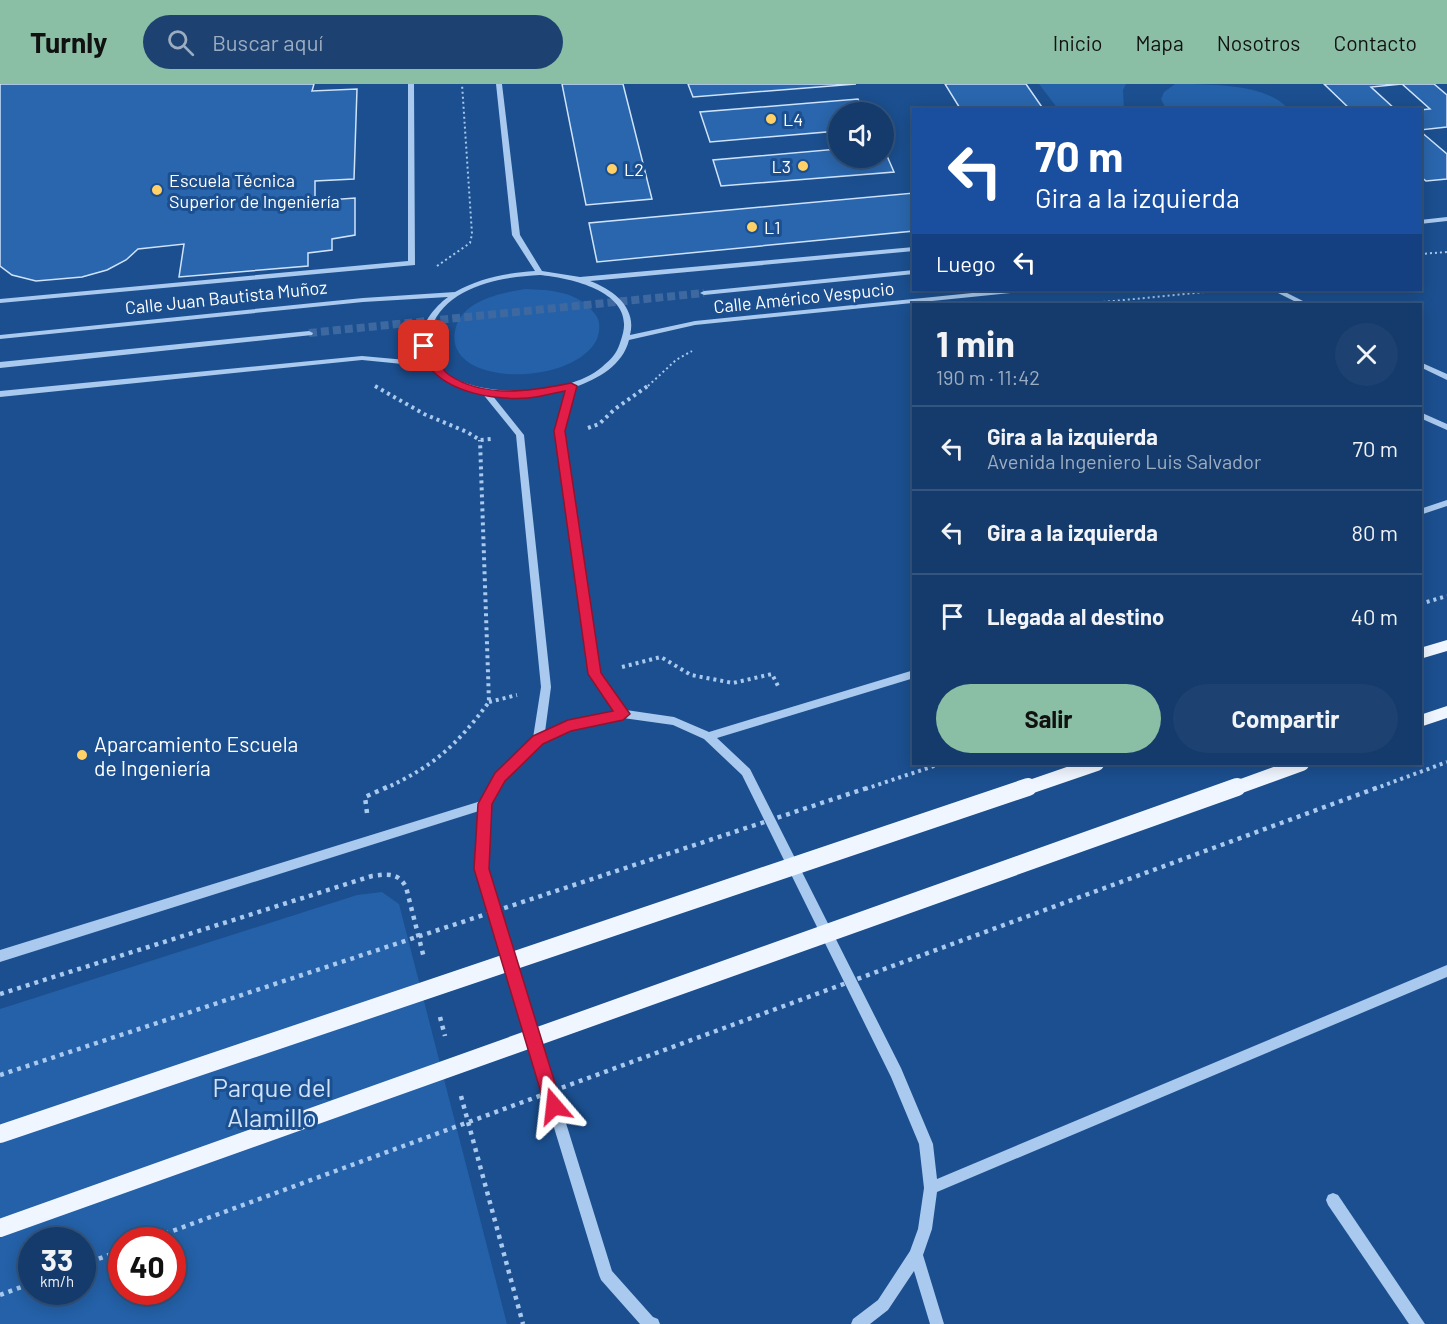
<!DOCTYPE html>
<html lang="es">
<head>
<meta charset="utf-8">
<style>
  :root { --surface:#143b6b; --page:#1d4271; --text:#f1f3f6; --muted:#9dadc1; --line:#33557e; --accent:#8abfa5 }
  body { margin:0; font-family:Barlow,sans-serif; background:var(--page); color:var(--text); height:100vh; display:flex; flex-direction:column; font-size:22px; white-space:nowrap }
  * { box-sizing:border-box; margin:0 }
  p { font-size:20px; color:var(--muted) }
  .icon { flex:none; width:33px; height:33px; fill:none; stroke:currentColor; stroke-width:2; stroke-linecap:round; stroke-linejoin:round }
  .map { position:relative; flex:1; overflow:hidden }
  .details { position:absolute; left:912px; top:219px; width:510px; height:462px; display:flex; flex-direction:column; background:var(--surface); border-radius:0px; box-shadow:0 3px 15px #0003,0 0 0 2px var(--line) }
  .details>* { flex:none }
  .hud { position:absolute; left:912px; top:24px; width:510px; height:183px; border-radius:0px; box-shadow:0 3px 15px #0003,0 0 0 2px var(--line); background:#1a4fa0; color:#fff; overflow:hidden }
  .controls { position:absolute; left:828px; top:18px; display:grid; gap:12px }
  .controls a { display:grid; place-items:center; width:66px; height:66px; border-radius:50%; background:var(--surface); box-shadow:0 3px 15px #0003,0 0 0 2px var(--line); font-size:30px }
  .speed { position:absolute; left:18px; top:1143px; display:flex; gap:12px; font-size:30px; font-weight:700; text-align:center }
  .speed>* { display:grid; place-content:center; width:78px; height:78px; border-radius:50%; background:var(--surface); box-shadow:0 3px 15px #0003,0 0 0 2px var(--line); line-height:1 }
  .speed small { font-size:15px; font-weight:400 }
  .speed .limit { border:9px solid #d22; background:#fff; color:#111 }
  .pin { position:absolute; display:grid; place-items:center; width:51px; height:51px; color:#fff; margin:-26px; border-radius:12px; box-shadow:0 3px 9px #0006 }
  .me { position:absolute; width:66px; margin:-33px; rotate:343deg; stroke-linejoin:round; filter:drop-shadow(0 0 4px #0008) }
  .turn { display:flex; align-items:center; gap:21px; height:126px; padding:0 24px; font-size:27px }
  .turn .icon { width:78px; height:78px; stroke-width:2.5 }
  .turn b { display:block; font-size:42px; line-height:51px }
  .then { display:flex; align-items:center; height:57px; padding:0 24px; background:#0003; gap:12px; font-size:22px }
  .round { display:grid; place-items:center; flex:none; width:63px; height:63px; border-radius:32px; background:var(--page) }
  .headline { display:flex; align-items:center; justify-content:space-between; height:102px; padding:0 24px }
  h1 { font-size:36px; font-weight:700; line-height:45px }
  .primary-button { display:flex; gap:12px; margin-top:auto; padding:12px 24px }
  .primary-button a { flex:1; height:69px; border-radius:36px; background:var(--accent); color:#111; font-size:24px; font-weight:700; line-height:69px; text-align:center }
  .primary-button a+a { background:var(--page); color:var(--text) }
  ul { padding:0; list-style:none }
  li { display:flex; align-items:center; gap:18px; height:84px; padding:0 24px; border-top:2px solid var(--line) }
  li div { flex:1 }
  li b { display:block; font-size:22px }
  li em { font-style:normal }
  header { display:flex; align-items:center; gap:36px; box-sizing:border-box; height:84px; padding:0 30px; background:var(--accent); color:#111 }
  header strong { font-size:28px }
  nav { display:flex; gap:33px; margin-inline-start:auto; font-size:21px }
  .search { width:420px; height:54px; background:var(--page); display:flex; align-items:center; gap:15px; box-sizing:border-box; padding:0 21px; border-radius:33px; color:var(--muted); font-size:22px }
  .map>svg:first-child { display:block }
  .green { fill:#2461a8; fill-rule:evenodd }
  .building { fill:#2a66ad; stroke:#cfe3fa; stroke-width:1.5 }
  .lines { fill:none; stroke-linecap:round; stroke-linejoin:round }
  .minor-tunnel { stroke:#3d69a0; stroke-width:8; stroke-dasharray:8 4; stroke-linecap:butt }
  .path-far2 { stroke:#a9c9ee; stroke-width:2; stroke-dasharray:2 3; stroke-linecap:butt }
  .path-far1 { stroke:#a9c9ee; stroke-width:4; stroke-dasharray:3 4; stroke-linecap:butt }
  .path { stroke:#a9c9ee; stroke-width:4.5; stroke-dasharray:4 5; stroke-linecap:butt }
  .minor { fill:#a9c9ee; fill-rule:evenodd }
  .major { fill:#f0f6ff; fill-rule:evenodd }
  .path-bridge-far1 { stroke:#a9c9ee; stroke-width:4; stroke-dasharray:3 4; stroke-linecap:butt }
  .path-bridge { stroke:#a9c9ee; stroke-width:4.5; stroke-dasharray:4 5; stroke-linecap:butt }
  .major-bridge-far1 { stroke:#f0f6ff; stroke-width:14 }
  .major-bridge { stroke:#f0f6ff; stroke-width:18 }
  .route { fill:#e11d48; stroke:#92132f; stroke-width:1.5 }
  .poi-dot { fill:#ffd166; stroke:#1b4f8f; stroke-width:2 }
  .labels { text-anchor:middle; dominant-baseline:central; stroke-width:6; stroke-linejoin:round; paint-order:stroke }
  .far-poi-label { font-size:18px; fill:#fff; stroke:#1b4f8f; text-anchor:start }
  .far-street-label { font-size:18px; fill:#fff; stroke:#1b4f8f }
  .poi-label { font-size:21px; fill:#fff; stroke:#1b4f8f; text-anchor:start }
  .near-park-label { font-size:26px; fill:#cfe3fa; stroke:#1b4f8f }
</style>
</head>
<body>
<header>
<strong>Turnly</strong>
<div class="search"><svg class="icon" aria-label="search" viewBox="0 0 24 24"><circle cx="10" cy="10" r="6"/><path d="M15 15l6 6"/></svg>Buscar aquí</div>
<nav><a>Inicio</a><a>Mapa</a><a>Nosotros</a><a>Contacto</a></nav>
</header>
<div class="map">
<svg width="1447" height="1240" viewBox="0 0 1447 1240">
  <rect width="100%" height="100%" fill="#1b4f8f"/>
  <g class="green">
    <path d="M1039,0H1126L1123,6L1124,25H1058Z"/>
    <path d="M1175,0C1209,0 1269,0 1288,25H1166L1161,15L1164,8Z"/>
    <path d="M525,205C551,206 578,207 595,230C601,237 600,247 597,255C574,304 438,304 456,243C464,216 501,209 525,205Z"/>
    <path d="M382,808L399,820L507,1240H0V925L357,811ZM32,1156H82V1208H32ZM122,1156H172V1208H122Z"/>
  </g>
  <g class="building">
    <path d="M0,0H314L312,7L357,5L354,95L315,97V117L355,114V151L332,155V166L308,169V182L179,193L184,160L138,165L126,176L107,186L82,193L36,197L12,191L0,182Z"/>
    <path d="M562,0H623L652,115L586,121Z"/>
    <path d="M688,0H856L693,13Z"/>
    <path d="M945,0H1026L1044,26H961Z"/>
    <path d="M1324,0H1434L1447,11V43L1420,46V26L1430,25L1402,0L1371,3L1396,26H1351Z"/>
    <path d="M858,15L865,28H838V47L710,58L700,28Z"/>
    <path d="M1420,47L1447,70V95L1426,97L1420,92Z"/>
    <path d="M838,65V74H884V65L894,88L721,102L713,76Z"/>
    <path d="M914,109V147L597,178L589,139Z"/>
  </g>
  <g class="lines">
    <path class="minor-tunnel" d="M309,249L704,209"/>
    <g class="path-far2">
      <path d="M1420,170L1447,168"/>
      <path d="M437,182L470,159L472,150L462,0"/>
      <path d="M1083,220L1226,206"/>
      <path d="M648,302L676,276L692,267"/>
    </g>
    <g class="path-far1">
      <path d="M375,302L424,330L467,348L480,356L491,355"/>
      <path d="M588,344L599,340L615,325L649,301"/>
      <path d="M1420,520L1447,512"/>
      <path d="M622,583L661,573L691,591L733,599L772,590L779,604"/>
      <path d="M489,618L517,611"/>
      <path d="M384,705C434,682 456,662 489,618L480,356"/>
    </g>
    <g class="path">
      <path d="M367,729L365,713L387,703"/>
      <path d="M0,910L372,792C387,790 398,788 406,803L424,874"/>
      <path d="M440,933L445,952"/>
      <path d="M461,1012L523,1240"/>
      <path d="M82,1181L122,1166"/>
      <path d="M0,1211L32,1199"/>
    </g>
    <g class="minor">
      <path d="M408,0H414L415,181L0,219V215L408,177Z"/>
      <path d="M496,0H502L520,151L542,187L580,193L914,163V167L590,197C614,206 637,224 630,251L695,237L1002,206H1024L1020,208L695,241L629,256C623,281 598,295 575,303L564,347L600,589L626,626L674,633L709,648L914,586V594L717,654L750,685L901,984L933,1060L937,1095L1447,881V893L937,1108L932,1145L923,1171L944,1240H930L914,1187L888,1226L870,1240H851L853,1235L878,1216L910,1167L918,1145L924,1104L919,1060L891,993L742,691L704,655L673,641L623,634L570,646L542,659L504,696L491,720L487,785L612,1187L653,1233L658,1235L660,1240H640L601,1196L599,1191L475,785L479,727L0,878V866L481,717L496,690L533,654L541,603L516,351L482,309C463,306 446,298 433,283L362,276L0,313V307L362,272L428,278C409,256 429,227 448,213L363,218L0,255V251L363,214L455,208C480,194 506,189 535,187L512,151ZM540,191C570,194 633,207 623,249C618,267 616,271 602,283C570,311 485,315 449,291C444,288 438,280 434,275C428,266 427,253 431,244C447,202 501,193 540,191ZM566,305L556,347L590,590L615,627L568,638L545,648L551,603L524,351L492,311C518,314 542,311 566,305Z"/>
      <path d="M1447,133V137L1420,140V136Z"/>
      <path d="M914,186V190L704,211L700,209L704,207Z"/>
      <path d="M1272,206H1281L1309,220H1300Z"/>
      <path d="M309,247L313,249L312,251L0,284V278Z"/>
      <path d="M1420,278L1447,290V296L1420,283Z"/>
      <path d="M1420,328L1447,340V346L1420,334Z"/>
      <path d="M1447,416V422L1420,431V425Z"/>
      <path d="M1333,1109L1338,1111L1425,1240H1409L1328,1121L1326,1116L1328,1111Z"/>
    </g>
    <g class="major">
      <path d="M1447,556V567L1420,575V564Z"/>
      <path d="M1447,622V634L1420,643V631Z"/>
    </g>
    <g class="path-bridge-far1">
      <path d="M865,705L940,680"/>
      <path d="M1374,705L1447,678"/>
    </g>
    <g class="path-bridge">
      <path d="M0,991L870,703"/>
      <path d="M148,1156L1379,703"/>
    </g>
    <g class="major-bridge-far1">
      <path d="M1024,705L1097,680"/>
      <path d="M1233,705L1302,680"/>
    </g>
    <g class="major-bridge">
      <path d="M0,1050L1028,703"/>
      <path d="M0,1144L1237,703"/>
    </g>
  </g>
  <path class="route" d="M424,259C432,262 438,283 449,291C485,315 532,307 571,299L577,302L565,347L601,589L630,630L623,636L571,647L543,660L505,697L492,720L489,785L562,1022L560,1028L554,1031L548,1028L545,1022L474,785L478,720L495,689L533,652L568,636L613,627L588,590L554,347L565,307C553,309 540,313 528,314C496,316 451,310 429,283C424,278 422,269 419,262Z"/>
  <g class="poi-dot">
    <circle cx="771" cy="35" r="6"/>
    <circle cx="803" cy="82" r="6"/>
    <circle cx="612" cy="85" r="6"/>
    <circle cx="157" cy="106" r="6"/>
    <circle cx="752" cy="143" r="6"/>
    <circle cx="82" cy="671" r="6"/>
  </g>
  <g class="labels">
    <g class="far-poi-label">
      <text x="783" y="35">L4</text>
      <text x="791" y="82" text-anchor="end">L3</text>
      <text x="624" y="85">L2</text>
      <text x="169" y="96">Escuela Técnica<tspan x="169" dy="21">Superior de Ingeniería</tspan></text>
      <text x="764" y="143">L1</text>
    </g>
    <g class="far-street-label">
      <text transform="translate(226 213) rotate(-6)">Calle Juan Bautista Muñoz</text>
      <text transform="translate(804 213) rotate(-6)">Calle Américo Vespucio</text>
    </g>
    <g class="poi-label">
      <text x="94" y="659">Aparcamiento Escuela<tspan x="94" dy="24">de Ingeniería</tspan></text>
    </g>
    <g class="near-park-label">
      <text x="272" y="1002">Parque del<tspan x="272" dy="30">Alamillo</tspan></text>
    </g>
  </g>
</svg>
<div class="controls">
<a><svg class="icon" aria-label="sound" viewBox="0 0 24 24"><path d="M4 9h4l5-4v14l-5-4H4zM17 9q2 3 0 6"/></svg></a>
</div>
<div class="speed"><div>33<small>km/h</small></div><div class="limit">40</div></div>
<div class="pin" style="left:424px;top:262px;background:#d93025"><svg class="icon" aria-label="arrive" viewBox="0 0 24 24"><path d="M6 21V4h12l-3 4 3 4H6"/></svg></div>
<svg class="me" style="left:554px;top:1022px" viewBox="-20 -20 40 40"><path d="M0-17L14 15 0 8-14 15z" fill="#e11d48" stroke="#fff" stroke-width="4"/></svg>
<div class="hud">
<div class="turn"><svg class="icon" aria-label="left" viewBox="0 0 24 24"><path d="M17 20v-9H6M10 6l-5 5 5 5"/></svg><div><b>70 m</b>Gira a la izquierda</div></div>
<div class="then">Luego<svg class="icon" aria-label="left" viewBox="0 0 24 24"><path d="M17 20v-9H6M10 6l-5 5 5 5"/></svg></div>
</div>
<section class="details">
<div class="headline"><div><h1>1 min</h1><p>190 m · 11:42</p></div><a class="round"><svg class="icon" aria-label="close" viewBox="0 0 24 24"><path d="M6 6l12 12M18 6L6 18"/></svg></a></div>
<ul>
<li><svg class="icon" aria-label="left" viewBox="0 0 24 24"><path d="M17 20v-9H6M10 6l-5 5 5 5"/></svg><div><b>Gira a la izquierda</b><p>Avenida Ingeniero Luis Salvador</p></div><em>70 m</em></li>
<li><svg class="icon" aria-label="left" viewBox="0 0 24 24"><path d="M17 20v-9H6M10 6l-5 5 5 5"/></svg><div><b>Gira a la izquierda</b></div><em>80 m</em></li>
<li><svg class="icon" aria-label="arrive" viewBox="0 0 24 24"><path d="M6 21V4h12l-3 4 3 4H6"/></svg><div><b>Llegada al destino</b></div><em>40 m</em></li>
</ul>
<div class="primary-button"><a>Salir</a><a>Compartir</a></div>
</section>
</div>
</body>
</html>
